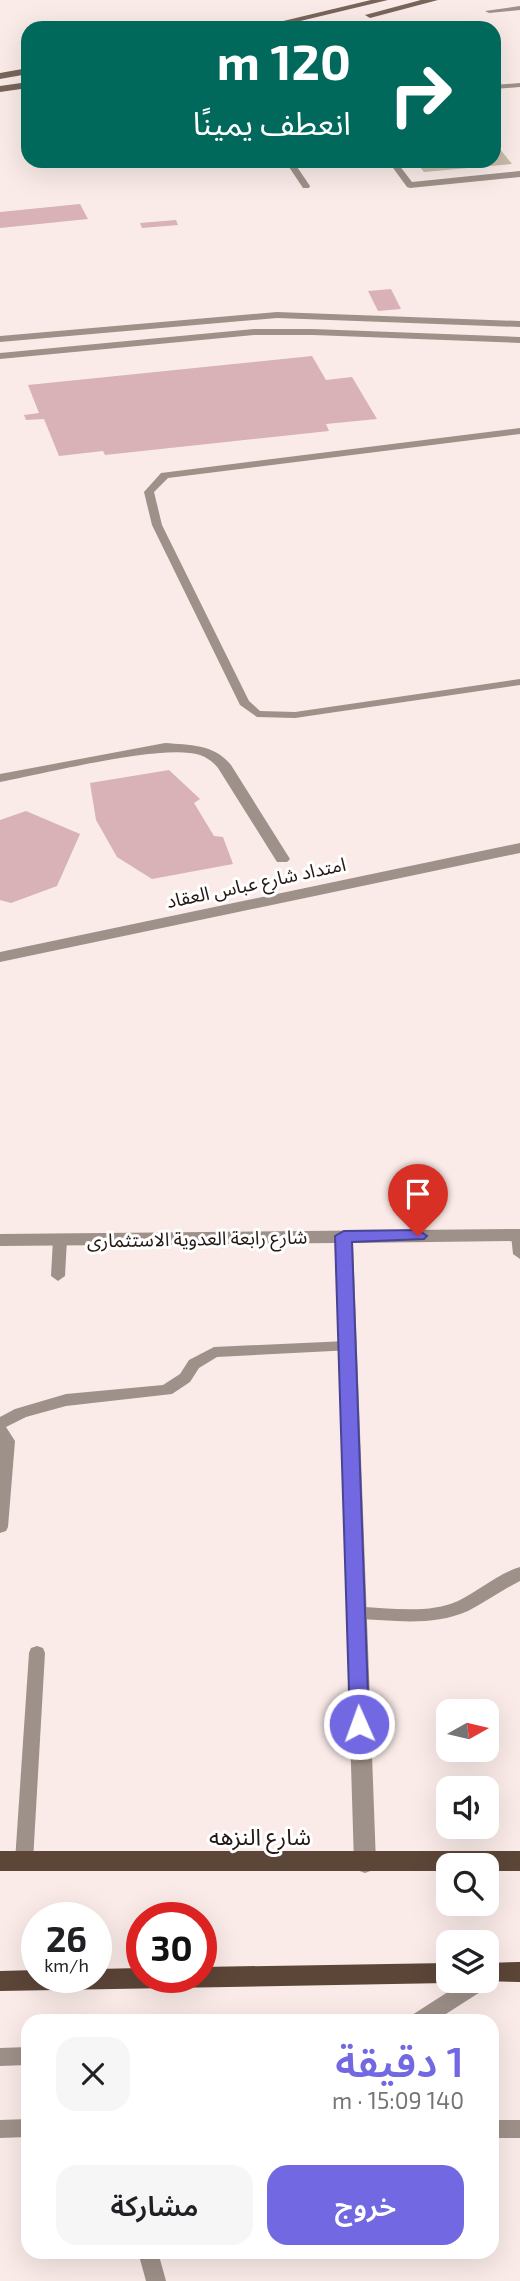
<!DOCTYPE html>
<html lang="ar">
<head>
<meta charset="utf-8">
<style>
  :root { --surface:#fff; --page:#f6f6f6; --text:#202124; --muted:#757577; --accent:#7168e2 }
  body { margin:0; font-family:"Exo 2","Noto Sans Arabic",sans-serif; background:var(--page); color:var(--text); direction:rtl; height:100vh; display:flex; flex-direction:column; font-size:26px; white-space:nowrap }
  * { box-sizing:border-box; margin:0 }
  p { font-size:23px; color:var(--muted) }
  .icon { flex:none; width:38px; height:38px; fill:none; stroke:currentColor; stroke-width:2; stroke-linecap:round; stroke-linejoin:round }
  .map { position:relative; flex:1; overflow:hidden; direction:ltr }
  .sheet { position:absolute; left:21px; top:2014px; width:478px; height:245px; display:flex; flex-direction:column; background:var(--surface); border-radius:21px; box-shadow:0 7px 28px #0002; direction:rtl }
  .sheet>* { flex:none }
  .guide { position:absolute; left:21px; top:21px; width:480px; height:147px; border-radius:21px; box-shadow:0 7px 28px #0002; direction:rtl; background:#00695c; color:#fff; overflow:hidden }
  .needle { width:46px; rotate:82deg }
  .controls { position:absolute; left:436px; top:1699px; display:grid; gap:14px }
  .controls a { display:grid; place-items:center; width:63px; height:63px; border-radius:14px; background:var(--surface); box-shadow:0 7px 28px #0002; font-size:35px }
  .speed { position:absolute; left:21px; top:1902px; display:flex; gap:14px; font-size:35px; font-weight:700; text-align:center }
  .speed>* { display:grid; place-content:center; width:91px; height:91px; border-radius:50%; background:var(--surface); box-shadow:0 7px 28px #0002; line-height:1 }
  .speed small { font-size:18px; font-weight:400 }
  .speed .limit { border:10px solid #d22; background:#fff; color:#111 }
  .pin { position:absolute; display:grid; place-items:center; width:60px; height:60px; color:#fff; margin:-72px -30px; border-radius:50% 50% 50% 0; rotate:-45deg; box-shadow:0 0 7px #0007 }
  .pin .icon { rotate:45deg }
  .me { position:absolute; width:77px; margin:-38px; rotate:358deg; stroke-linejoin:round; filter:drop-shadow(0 0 5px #0008) }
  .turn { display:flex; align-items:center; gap:24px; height:147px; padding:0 35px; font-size:32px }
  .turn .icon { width:91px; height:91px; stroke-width:2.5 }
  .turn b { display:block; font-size:49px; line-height:60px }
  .round { display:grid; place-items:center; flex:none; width:74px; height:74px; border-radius:21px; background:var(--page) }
  .head { display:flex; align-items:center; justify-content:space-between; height:119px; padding:0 35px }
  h1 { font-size:42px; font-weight:600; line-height:52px; color:var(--accent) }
  .primary-button { display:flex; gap:14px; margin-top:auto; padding:14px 35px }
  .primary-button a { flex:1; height:80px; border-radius:21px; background:var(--accent); color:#fff; font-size:28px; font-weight:600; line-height:80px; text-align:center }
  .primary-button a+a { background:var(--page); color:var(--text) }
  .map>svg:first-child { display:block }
  .green { fill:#c8bba9 }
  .building { fill:#d8b2b7 }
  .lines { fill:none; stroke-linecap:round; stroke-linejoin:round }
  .lane { fill:#9e9189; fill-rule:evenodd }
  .street { fill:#9e9189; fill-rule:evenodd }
  .secondary { fill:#786559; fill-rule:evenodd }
  .primary { fill:#5c4638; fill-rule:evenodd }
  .route { fill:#7168e2; stroke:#494493; stroke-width:2 }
  .labels { text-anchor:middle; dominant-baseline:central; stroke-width:6; stroke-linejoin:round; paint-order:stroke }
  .street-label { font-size:19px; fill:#241714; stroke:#fff }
  .near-street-label { font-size:23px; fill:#241714; stroke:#fff }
</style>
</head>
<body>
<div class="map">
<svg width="520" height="2281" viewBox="0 0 520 2281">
  <rect width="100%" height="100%" fill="#faebe8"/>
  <path class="green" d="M494,142L512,164L424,172L415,161H494Z"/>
  <g class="building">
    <path d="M80,204L88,219L0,228V212Z"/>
    <path d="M176,220L178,225L142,228L140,223Z"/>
    <path d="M391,289L401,309L378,311L368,291Z"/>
    <path d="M312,356L326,380L352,377L377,419L326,424L329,431L105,455L103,451L59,456L44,419L26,420L24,415L39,413L28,385Z"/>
    <path d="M169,770L200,799L194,803L214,836L223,837L233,864L152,879L117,857L96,820L90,783Z"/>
    <path d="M26,811L80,834L57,886L11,903L0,900V820Z"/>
  </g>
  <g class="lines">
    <g class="lane">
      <path d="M520,6V10L489,13L485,11Z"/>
      <path d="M520,83V87L494,89V85Z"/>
      <path d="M285,161H293L310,186L309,188H303Z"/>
      <path d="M388,161H396L412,182L520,171V177L410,188L407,187Z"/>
      <path d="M277,312L520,321V327L277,318L0,342V336Z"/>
      <path d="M254,329H313L520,337V343L313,335H254L0,359V353Z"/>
      <path d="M520,428V434L168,478L154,492L162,525L249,701L260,711L295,712L520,679V685L295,718L257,717L240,705L152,525L144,492L161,473Z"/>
      <path d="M518,1230L520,1231V1259L513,1254L511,1235Z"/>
      <path d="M60,1234L67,1239L65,1276L58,1281L51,1276L53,1239Z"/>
      <path d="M347,1341L352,1342L355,1346L352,1350L217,1357L199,1368L190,1382L172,1394L66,1406L26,1417L6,1427L15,1441L8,1527L6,1531L0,1533V1417L15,1409L66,1394L163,1385L180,1374L189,1360L214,1347Z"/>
      <path d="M520,1567V1581C502,1590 486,1602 468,1611C432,1627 393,1620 355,1619L349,1618L347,1613L349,1608L355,1607C388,1607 427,1615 458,1601C479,1591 497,1574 520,1567Z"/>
      <path d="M37,1646L43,1648L45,1653L33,1861L30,1866L24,1869L18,1866L15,1861L29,1653L31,1648Z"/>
      <path d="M486,1975L490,1981L488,1987L435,2021H410L412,2015L465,1981H486Z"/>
      <path d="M28,2047V2065L0,2066V2048Z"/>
      <path d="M28,2119V2137L0,2138V2120Z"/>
      <rect x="492" y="2120" width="28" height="18"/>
      <path d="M138,2252H158L166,2281H146Z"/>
    </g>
    <g class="street">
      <path d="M165,743C190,745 214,744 231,765L290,859L287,862H277L218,768C213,762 208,758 200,755C163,743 44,774 0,782V774Z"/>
      <path d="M520,843V853L0,962V952Z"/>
      <path d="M520,1229V1241L353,1243L376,1863L373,1870L365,1873L357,1870L354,1863L335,1243L0,1246V1234Z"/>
    </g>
    <g class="secondary">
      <path d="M371,0H388L271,28H254Z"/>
      <path d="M421,0H438L370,18L365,15Z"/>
      <path d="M28,68V74L0,79V73Z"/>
      <path d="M28,82V88L0,92V86Z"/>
    </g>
    <g class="primary">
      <path d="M0,1851H520V1871H486V1866H448V1871H0Z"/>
      <path d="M520,1962V1982L480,1981H486V1963Z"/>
      <path d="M448,1963V1981H454L448,1983L0,1991V1971L37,1970V1978H96V1969L142,1968V1978H201V1967Z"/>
    </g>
  </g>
  <path class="route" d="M418,1230L427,1236L424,1239L352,1242L369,1724L366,1730L359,1732L352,1730L350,1724L335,1236L344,1231Z"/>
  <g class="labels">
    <g class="street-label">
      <text transform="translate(256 882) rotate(-12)">امتداد شارع عباس العقاد</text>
      <text transform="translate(197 1238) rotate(-1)">شارع رابعة العدوية الاستثمارى</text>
    </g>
    <g class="near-street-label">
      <text x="260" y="1836">شارع النزهه</text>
    </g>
  </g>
</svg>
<div class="controls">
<a><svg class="needle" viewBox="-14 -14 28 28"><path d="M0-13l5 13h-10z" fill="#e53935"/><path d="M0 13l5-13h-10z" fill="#757577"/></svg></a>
<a><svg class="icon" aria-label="sound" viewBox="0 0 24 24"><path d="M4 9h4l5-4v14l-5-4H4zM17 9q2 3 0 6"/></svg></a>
<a><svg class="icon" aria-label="search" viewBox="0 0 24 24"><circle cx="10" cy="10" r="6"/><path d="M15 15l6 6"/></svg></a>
<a><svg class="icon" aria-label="layers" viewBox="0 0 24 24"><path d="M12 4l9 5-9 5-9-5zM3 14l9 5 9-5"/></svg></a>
</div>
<div class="speed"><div>26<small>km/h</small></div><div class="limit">30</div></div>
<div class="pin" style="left:418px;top:1236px;background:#d93025"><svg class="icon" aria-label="arrive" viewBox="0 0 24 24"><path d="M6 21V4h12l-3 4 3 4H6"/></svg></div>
<svg class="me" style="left:359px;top:1724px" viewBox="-20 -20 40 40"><circle r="17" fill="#7168e2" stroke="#fff" stroke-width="3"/><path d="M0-11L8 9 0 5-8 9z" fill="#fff"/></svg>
<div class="guide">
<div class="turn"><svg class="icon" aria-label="right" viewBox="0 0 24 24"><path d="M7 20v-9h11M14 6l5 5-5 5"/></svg><div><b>120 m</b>انعطف يمينًا</div></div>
</div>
<section class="sheet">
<div class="head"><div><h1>1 دقيقة</h1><p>140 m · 15:09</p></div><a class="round"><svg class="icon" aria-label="close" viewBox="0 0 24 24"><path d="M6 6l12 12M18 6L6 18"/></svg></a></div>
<div class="primary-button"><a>خروج</a><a>مشاركة</a></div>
</section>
</div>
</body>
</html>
